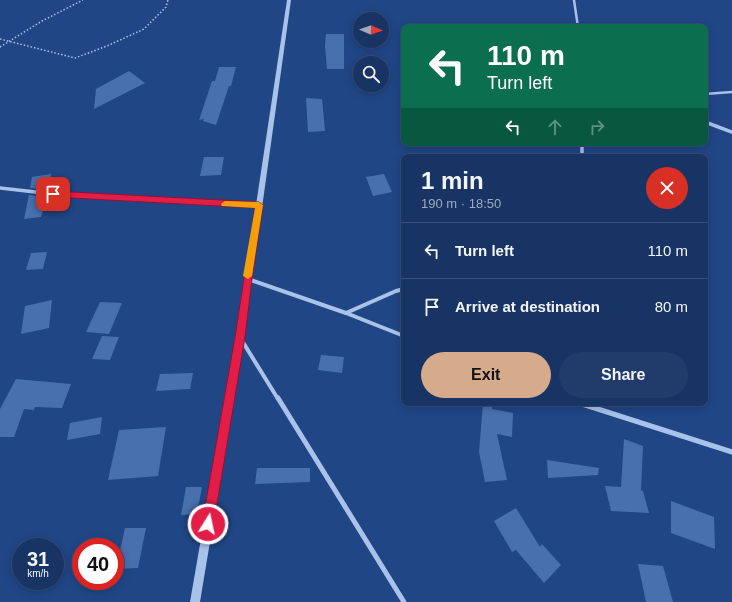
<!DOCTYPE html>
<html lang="en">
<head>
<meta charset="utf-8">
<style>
  :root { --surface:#183464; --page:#213c6a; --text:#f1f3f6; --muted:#9faabf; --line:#364f78; --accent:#d6ab8b }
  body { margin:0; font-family:Arial,sans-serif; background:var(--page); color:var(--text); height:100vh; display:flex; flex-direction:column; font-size:15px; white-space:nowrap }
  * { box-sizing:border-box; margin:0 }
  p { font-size:13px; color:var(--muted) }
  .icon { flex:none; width:22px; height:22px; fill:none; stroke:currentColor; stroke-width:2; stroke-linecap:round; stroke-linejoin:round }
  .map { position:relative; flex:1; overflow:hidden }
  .details { position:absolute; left:401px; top:154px; width:307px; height:252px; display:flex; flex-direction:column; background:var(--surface); border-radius:8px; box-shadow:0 2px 10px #0003,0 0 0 1px var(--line) }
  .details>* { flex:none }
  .banner { position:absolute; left:401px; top:24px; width:307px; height:122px; border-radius:8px; box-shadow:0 2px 10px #0003,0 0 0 1px var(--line); background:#0b6e4f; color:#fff; overflow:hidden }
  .needle { width:26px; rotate:92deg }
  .tools { position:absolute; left:353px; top:12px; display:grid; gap:8px }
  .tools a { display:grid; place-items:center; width:36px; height:36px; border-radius:50%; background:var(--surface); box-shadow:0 2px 10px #0003,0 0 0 1px var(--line); font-size:20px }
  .speed { position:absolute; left:12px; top:538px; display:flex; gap:8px; font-size:20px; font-weight:700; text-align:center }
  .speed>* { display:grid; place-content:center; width:52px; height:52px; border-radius:50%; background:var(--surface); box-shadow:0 2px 10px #0003,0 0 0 1px var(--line); line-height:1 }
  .speed small { font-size:10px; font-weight:400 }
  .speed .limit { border:6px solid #d22; background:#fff; color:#111 }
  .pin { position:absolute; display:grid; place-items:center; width:34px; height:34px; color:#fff; margin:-17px; border-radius:8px; box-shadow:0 2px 6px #0006 }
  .me { position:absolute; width:44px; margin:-22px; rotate:10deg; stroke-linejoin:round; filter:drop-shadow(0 0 3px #0008) }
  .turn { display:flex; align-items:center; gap:14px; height:84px; padding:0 20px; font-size:18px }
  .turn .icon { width:52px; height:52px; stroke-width:2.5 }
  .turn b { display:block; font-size:28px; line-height:34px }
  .lanes { display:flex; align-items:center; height:38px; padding:0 20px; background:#0003; justify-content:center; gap:20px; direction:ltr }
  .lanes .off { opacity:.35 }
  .round { display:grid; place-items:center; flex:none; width:42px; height:42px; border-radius:21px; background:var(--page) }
  .overview { display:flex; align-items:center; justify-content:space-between; height:68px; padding:0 20px }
  h1 { font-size:24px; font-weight:700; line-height:30px }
  .action { display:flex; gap:8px; margin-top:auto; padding:8px 20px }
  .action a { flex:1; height:46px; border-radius:24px; background:var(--accent); color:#111; font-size:16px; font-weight:700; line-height:46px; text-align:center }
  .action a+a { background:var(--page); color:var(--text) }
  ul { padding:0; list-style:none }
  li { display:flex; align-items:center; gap:12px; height:56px; padding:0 20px; border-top:1px solid var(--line) }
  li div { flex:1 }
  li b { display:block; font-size:15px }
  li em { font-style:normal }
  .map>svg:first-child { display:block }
  .building { fill:#4870ad }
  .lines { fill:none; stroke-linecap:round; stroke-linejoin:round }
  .path { stroke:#a8c2ea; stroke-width:1.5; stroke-dasharray:1.5 2; stroke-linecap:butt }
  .minor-far3 { stroke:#a8c2ea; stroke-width:2.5 }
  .minor-far2 { stroke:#a8c2ea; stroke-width:3.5 }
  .minor-far1 { stroke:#a8c2ea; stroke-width:4 }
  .minor { stroke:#a8c2ea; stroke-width:5 }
  .tertiary { fill:#a8c2ea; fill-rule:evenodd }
  .route { fill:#e11d48; stroke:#92132f }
  .slow { fill:#f59e0b }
</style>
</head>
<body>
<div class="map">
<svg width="732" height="602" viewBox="0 0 732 602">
  <rect width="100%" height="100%" fill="#204685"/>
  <g class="building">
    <path d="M326,34H344V69H327L325,46Z"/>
    <path d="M219,67H236L231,86H229L216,125L203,121L204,119L199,120L212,81H215Z"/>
    <path d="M129,71L145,83L94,109L96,89Z"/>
    <path d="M306,98L322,99L325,131L308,132Z"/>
    <path d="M204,157H224L221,175L200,176Z"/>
    <path d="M51,174L48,190L30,188L32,177Z"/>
    <path d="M384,174L392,192L373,196L366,177Z"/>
    <path d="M29,195L47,197L41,217L24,219Z"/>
    <path d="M47,252L43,269L26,270L31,253Z"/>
    <path d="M52,300L49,328L21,334L25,306Z"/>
    <path d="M100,302L122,303L109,334L86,332Z"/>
    <path d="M102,336L119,337L110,360L92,359Z"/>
    <path d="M321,355L344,357L342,373L318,370Z"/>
    <path d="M193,373L190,389L156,391L160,374Z"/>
    <path d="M16,379L71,384L62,408L35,407L34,410L24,409L14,437H0V409Z"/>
    <path d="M483,403H491L492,409L513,413L512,437L497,434L507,480L485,482L479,452Z"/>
    <path d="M102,417L100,434L67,440L70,423Z"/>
    <path d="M166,427L158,476L108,480L119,430Z"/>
    <path d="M624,439L643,446L641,490L643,491L649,513L611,511L605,486L621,487Z"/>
    <path d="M547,460L599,468L598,475L548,478Z"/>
    <path d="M257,468H310V482L255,484Z"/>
    <path d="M186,487H202L197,514L181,515Z"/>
    <path d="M671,501L714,517L715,549L671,533Z"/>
    <path d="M516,508L540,547L542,544L561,565L544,583L516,550L512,552L494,521Z"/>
    <path d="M125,528H146L138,568L116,569Z"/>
    <path d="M638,564L663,566L673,602H646Z"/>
  </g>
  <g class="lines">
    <g class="path">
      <path d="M0,39L75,58L107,46L144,29L166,7L168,0"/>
      <path d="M0,47L42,21L83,0"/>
    </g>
    <g class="minor-far3">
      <path d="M574,0L578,27"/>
      <path d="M705,94L732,92"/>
    </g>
    <g class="minor-far2">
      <path d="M705,122L732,132"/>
      <path d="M582,143V157"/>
      <path d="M0,188L53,194L259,205"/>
    </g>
    <g class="minor-far1">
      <path d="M248,279L346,313L404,336"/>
      <path d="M346,313L396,291L404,289"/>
      <path d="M241,339L278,399"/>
    </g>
    <g class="minor">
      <path d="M278,398L404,602"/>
      <path d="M579,403L732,452"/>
    </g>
    <path class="tertiary" d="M287,0H291L244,337L200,602H190L236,337Z"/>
  </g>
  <path class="route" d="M53,191L259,202L263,205L252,279L245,337L213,528L208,530L204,528L202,524L235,337L255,208L53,197L50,194Z"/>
  <path class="slow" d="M225,201L259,202L263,205L252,276L248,279L243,276L255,208L222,206L221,204Z"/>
</svg>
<div class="tools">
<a><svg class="needle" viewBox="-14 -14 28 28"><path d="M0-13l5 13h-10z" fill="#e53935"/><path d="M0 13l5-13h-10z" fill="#9faabf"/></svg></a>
<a><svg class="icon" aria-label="search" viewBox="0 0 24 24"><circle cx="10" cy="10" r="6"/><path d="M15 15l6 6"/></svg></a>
</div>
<div class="speed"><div>31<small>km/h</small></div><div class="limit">40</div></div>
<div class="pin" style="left:53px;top:194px;background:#d93025"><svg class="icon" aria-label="arrive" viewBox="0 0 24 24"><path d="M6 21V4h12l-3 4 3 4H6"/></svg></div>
<svg class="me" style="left:208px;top:524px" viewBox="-20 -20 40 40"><circle r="17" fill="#e11d48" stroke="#fff" stroke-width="3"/><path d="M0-11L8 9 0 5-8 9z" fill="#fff"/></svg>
<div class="banner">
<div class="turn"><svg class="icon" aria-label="left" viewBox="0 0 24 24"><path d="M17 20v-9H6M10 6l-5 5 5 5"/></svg><div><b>110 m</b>Turn left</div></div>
<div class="lanes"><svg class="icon" aria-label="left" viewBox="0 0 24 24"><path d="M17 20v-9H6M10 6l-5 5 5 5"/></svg><svg class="icon off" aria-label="ahead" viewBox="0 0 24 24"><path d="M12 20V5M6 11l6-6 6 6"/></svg><svg class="icon off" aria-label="right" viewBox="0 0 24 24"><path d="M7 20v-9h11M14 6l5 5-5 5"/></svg></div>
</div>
<section class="details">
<div class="overview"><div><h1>1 min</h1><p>190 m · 18:50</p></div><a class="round" style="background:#d93025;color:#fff"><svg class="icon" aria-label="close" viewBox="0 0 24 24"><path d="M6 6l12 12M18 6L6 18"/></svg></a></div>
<ul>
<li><svg class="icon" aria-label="left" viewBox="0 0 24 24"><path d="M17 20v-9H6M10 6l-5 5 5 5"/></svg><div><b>Turn left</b></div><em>110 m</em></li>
<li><svg class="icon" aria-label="arrive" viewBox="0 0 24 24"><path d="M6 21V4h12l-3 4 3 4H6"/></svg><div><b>Arrive at destination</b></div><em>80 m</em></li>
</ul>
<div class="action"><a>Exit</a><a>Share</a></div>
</section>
</div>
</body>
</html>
